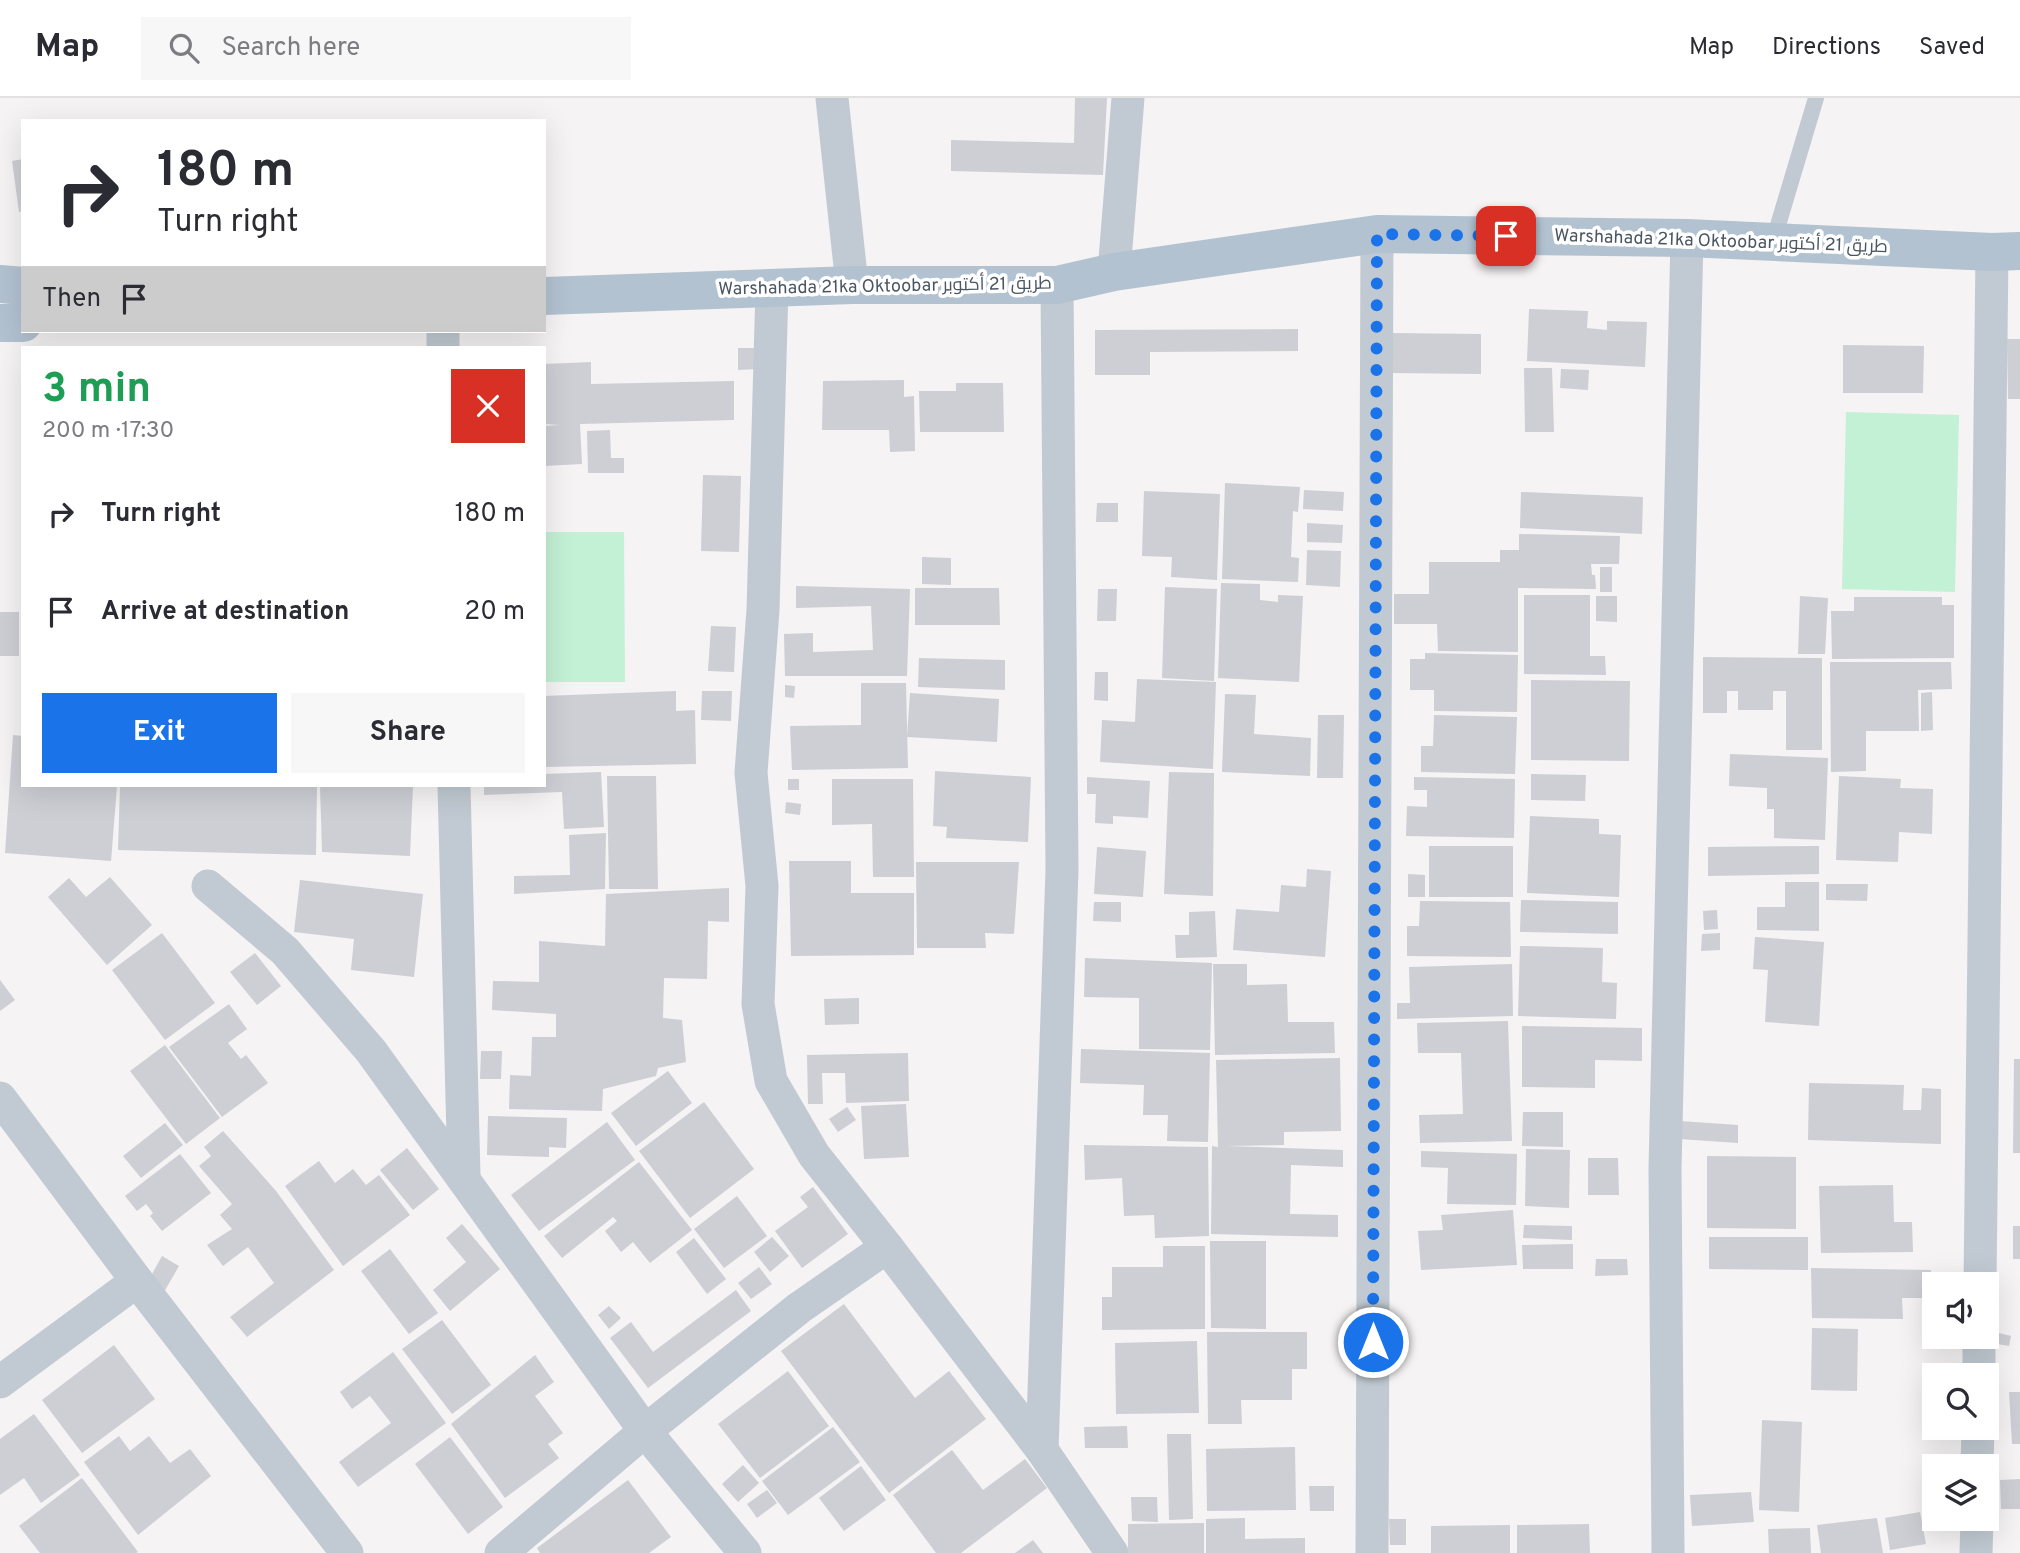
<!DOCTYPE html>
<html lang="en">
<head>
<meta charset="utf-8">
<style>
  :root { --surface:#fff; --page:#f7f7f7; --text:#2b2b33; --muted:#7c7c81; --line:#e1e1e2; --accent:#1a73e8 }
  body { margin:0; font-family:Overpass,Cairo,sans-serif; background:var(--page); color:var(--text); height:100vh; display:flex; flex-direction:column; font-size:26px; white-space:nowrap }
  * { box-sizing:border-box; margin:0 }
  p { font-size:23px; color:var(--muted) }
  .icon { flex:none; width:38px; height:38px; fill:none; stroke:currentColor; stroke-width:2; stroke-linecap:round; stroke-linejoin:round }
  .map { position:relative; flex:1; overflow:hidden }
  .sheet { position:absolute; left:21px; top:248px; width:525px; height:441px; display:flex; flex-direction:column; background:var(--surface); border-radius:0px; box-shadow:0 7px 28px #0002 }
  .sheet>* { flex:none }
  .guide { position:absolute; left:21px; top:21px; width:525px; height:214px; border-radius:0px; box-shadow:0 7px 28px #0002; background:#fff; color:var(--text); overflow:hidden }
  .fabs { position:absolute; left:1922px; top:1174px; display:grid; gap:14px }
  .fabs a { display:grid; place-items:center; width:77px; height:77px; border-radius:0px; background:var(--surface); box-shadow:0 7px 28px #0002; font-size:35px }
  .pin { position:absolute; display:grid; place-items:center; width:60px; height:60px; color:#fff; margin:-30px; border-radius:14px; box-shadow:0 4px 10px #0006 }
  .me { position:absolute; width:77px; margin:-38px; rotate:0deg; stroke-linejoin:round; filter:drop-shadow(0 0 5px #0008) }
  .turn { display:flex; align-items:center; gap:24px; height:147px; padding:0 21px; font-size:32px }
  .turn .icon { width:91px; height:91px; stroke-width:2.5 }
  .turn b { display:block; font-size:49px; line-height:60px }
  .then { display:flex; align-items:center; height:66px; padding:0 21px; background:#0003; gap:14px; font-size:26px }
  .round { display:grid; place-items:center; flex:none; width:74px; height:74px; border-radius:0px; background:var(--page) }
  .head { display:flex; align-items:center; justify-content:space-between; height:119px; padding:0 21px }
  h1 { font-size:42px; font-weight:700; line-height:52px; color:#1e9e55 }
  .cta { display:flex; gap:14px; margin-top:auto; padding:14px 21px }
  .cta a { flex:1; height:80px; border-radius:0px; background:var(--accent); color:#fff; font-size:28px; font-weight:700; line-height:80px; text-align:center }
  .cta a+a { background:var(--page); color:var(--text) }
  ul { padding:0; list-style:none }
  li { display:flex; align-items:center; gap:21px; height:98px; padding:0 21px }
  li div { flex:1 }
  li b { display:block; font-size:26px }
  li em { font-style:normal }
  header { display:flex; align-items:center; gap:42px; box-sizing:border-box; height:98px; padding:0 35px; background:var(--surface); border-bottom:2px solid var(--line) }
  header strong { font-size:33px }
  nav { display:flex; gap:38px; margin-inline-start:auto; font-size:24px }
  .search { width:490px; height:63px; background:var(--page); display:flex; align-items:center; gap:18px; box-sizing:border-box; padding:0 24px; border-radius:0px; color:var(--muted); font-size:26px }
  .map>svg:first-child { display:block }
  .green { fill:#c3f1d5 }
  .building { fill:#cdcfd5 }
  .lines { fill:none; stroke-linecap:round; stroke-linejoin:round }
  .lane { stroke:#c1cad2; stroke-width:16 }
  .street { stroke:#c1cad2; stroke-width:33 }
  .primary { stroke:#b3c2d1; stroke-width:38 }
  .route { stroke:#1a73e8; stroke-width:12; stroke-dasharray:0 21.6 }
  .labels { text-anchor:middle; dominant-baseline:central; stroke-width:7; stroke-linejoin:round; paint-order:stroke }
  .street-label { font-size:18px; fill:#4a5661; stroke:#fff }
</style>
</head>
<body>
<header>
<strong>Map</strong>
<div class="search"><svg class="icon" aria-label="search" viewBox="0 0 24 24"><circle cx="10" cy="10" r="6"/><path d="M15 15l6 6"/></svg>Search here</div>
<nav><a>Map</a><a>Directions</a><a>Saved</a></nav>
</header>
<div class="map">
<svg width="2020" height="1455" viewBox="0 0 2020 1455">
  <rect width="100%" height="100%" fill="#f5f3f3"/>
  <g class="green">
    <path d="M1846,314L1959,317L1955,494L1842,491Z"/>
    <path d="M544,434H624L625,584H544Z"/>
  </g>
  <g class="building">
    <path d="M1075,0H1107L1103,77L951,73V42L1074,45Z"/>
    <path d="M23,61V113L19,114L12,63Z"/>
    <path d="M1529,211L1588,213L1587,230L1607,232V223L1647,224L1645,269L1527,263Z"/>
    <path d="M1298,231V253L1150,254V277H1095V232Z"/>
    <path d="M1390,235L1481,236V276L1390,275Z"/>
    <path d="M2007,241H2020V301H2008Z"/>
    <path d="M1843,247L1924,248L1923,295H1843Z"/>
    <path d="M738,250H758V271L738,272Z"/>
    <path d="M591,264V286L734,283V322L580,326L582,366L544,368V328L560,327L544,326V266Z"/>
    <path d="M1524,270H1552L1554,334H1525Z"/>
    <path d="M1561,271L1589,272L1588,292L1560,290Z"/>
    <path d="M904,282V299L914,298L915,353L890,354L889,332H822L823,283Z"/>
    <path d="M956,285H1003L1004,334H920L919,293H956Z"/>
    <path d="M610,332L611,360H624V375H588L587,333Z"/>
    <path d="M703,377L741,378L739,454L701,453Z"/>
    <path d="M1225,385L1300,389L1298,414L1293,413L1291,459L1299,460L1298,484L1222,481Z"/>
    <path d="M1304,392L1344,394L1343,413L1303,411Z"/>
    <path d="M1144,393L1220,396L1217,482L1171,479L1172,459L1142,458Z"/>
    <path d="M1521,394L1643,399L1642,436L1520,430Z"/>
    <path d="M1097,405H1118V424H1096Z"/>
    <path d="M1307,425L1343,427L1342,445L1307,444Z"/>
    <path d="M1519,436L1620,438L1619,466H1591L1592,477H1595L1596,491L1518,490V554L1438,553L1437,526H1394V496H1429V464H1500V452H1519Z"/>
    <path d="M1307,452L1341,453L1340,489L1306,487Z"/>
    <path d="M922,459L951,460V487L922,486Z"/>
    <rect x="1600" y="469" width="12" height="25"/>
    <path d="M1221,485L1260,486V502L1278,504V497L1303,498L1299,584L1218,580Z"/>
    <path d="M796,488L910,491L907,578H785L784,536L813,535V554L873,552L871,508L796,510Z"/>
    <path d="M1165,489L1217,491L1214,583L1162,580Z"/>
    <path d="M915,490H999L1000,527H915Z"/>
    <path d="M1098,491H1117L1116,523H1097Z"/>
    <path d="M1524,497H1590V558H1605L1606,577L1524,576Z"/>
    <path d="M1596,498H1617V524L1596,523Z"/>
    <path d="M1800,498L1828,500L1825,556H1798Z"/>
    <path d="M1854,499H1942V507H1954V560L1832,561L1831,513H1854Z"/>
    <rect x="0" y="514" width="19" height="44"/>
    <path d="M711,528L736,529L734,574L708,573Z"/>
    <path d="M1425,555L1518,557L1517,614L1434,613V592H1410V561H1425Z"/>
    <path d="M1703,559L1822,560V652H1786V593H1773V612H1738V593H1727V615H1703Z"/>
    <path d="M919,560L1005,562V592L918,589Z"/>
    <path d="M1830,564H1951L1952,591L1918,592L1919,633H1866V673L1831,674Z"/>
    <path d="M1095,574H1108V603L1094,602Z"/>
    <path d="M1137,581L1216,584L1213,671L1100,664L1102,622L1135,624Z"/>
    <path d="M1531,582L1630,583L1629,663L1531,662Z"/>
    <path d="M861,585H906L908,670L792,672L790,628L861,627Z"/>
    <path d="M785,587L795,588L794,600L785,599Z"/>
    <path d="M676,593V613L695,612L696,666L544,669V598Z"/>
    <path d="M702,593H732L731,623L701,622Z"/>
    <path d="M1932,594L1933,632L1921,633V595Z"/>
    <path d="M910,595L999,601L997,644L907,639Z"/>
    <path d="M1225,596L1256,597L1254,636L1311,640L1310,678L1222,674Z"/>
    <path d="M1318,617H1344L1343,680H1317Z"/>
    <path d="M1434,617L1517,619L1515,676L1421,674V648H1433Z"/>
    <path d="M13,637L23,638V688H117L111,763L5,755Z"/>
    <path d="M1730,656L1828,660L1825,742L1774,740V711H1767V690L1729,688Z"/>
    <path d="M935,673L1031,679L1028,744L946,740L947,729L933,728Z"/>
    <path d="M601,674L604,729L564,731L562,694L484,697V688H544V676Z"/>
    <path d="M1169,674L1214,675L1213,798L1164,796Z"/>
    <path d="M1531,676L1586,677L1585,703L1531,702Z"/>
    <path d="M607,678H656L658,791H609Z"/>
    <path d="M1839,678L1901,681L1900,690L1933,691L1932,736L1899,734L1898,764L1836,762Z"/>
    <path d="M1087,679L1150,683L1148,720L1113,718V726L1095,725L1096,696H1087Z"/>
    <path d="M1414,679L1515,681L1514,740L1406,738L1407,708L1427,709V692H1414Z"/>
    <rect x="788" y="681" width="11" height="11"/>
    <path d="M832,681H913L914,779H873L872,726L832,727Z"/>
    <path d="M120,688H317L316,757L118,752Z"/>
    <path d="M320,688H413L410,758L322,754Z"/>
    <path d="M786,704L801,706L800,717L785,715Z"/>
    <path d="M1530,718L1599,721V736L1621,737L1619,799L1527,795Z"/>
    <path d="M606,735L605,791L514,796V778L570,777L569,737Z"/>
    <rect x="1429" y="748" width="84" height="51"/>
    <path d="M1819,748V776L1708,778V749Z"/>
    <path d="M1097,749L1146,753L1143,799L1094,796Z"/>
    <path d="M789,763H851V795H914V857L791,858Z"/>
    <path d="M916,764H1019L1014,836L985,835L986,850H917Z"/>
    <path d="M1307,771L1331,773L1325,859L1233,852L1236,811L1279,814L1281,787L1306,789Z"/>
    <path d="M1408,776L1425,777V799H1408Z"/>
    <path d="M110,779L152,827L107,867L48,799L69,780L86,799Z"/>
    <path d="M300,782L423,796L414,879L351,872L354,841L294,834Z"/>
    <path d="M1785,784H1819V833L1757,832V809H1785Z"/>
    <path d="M1826,786H1868L1867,803L1826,802Z"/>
    <path d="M729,790V824L708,823L707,881L664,880L663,920L682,922L686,964L658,970L656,978L603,991L602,1013L509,1011L510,977L531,978L532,939H556V916L492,912L493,883L539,884V843L605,848L606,796Z"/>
    <path d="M1521,802L1618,804V836L1520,834Z"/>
    <path d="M1420,803L1510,804L1511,859L1407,858V828H1419Z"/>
    <path d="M1094,804H1121V824L1093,823Z"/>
    <path d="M1717,812L1718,831L1704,832L1703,813Z"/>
    <path d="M1215,813L1217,859L1176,860L1175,837H1189V814Z"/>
    <path d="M162,835L215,905L165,942L112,872Z"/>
    <path d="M1720,835V852L1701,853L1702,836Z"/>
    <path d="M1755,839L1824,844L1819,928L1765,924L1768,872L1753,871Z"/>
    <path d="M1520,848L1603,850L1602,884L1617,885L1616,921L1518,918Z"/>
    <path d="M255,855L281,888L257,907L230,874Z"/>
    <path d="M1085,860L1212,865L1210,952L1139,951V900L1084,899Z"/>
    <path d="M1213,866H1247V887L1287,886L1288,924H1334L1335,955L1215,957Z"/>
    <path d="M1512,866L1513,918L1397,921V905H1410L1409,869Z"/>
    <path d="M0,882L15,902L0,913Z"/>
    <path d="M859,900V926L825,927L824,901Z"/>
    <path d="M229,906L247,931L228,945L241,961L246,957L268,985L222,1019L169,949Z"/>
    <path d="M1508,923L1512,1043L1420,1045L1419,1017L1463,1016L1461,955H1418L1417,925Z"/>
    <path d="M1522,928L1642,930V963L1595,962V990L1522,989Z"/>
    <path d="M165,947L220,1020L186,1046L130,973Z"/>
    <path d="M1081,951L1210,955L1208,1044L1167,1043L1168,1017H1143L1144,987L1080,985Z"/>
    <path d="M481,953H502L501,981H480Z"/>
    <path d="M908,955L909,1003L846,1005L845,975H822L823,1006H808L807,957Z"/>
    <path d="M1340,960L1341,1033L1284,1034V1047L1227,1048L1343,1052V1069L1291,1067L1290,1116L1338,1117V1139L1211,1136L1212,1048L1218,1049L1216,962Z"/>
    <path d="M2014,961H2020V1055H2013Z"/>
    <path d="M668,973L692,1005L636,1048L611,1015Z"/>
    <path d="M1809,985L1904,987L1903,1012H1921L1922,990L1941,991V1046L1808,1042Z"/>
    <path d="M704,1004L754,1071L690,1120L639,1053Z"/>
    <path d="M906,1006L909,1059L864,1061L861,1008Z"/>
    <path d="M847,1009L856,1022L838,1034L829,1021Z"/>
    <path d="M1523,1014H1563V1049L1522,1048Z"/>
    <path d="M488,1018L567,1020L566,1050L549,1049V1059L487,1057Z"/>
    <path d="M1680,1023L1738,1027V1045L1679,1041Z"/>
    <path d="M607,1024L635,1062L539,1133L511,1097Z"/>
    <path d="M165,1025L183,1047L141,1080L123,1058Z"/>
    <path d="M223,1033L276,1093L334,1172L247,1239L230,1219L274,1185L248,1149L223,1168L207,1147L232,1131L220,1117L232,1106L199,1068L211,1058L204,1049Z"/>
    <path d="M1084,1047L1208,1049L1209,1138L1155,1140L1154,1117L1124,1118L1122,1080L1085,1082Z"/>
    <path d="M407,1050L439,1091L413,1112L380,1072Z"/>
    <path d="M1526,1051L1570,1052L1569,1110L1525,1108Z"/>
    <path d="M1421,1053L1517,1056L1516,1107L1447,1106L1448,1070L1421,1069Z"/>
    <path d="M180,1056L211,1095L162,1133L150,1118L153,1115L146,1106L137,1113L125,1098Z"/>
    <path d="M1707,1058L1796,1059V1131L1707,1130Z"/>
    <path d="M1588,1060H1618L1619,1097H1588Z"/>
    <path d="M319,1063L335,1085L353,1071L366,1087L379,1077L410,1117L343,1168L285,1088Z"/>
    <path d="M639,1064L692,1132L650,1165L633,1144L621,1154L605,1133L617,1123L613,1119L562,1160L544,1138Z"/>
    <path d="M1893,1087L1894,1124H1912L1913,1154L1821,1155L1819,1088Z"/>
    <path d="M813,1089L848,1136L802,1170L775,1133L808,1109L800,1099Z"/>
    <path d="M737,1098L767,1138L724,1170L694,1131Z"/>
    <path d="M1513,1112L1517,1167L1421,1172L1418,1133L1443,1132L1441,1117Z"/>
    <path d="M462,1126L500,1171L450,1213L433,1192L466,1164L446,1140Z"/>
    <path d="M1524,1127L1572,1128V1142L1523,1140Z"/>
    <rect x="2013" y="1128" width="7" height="33"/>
    <path d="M772,1139L789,1158L770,1174L754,1154Z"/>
    <path d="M1709,1139H1808V1172L1709,1171Z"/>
    <path d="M694,1140L726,1181L707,1196L676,1154Z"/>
    <path d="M1210,1143H1266V1231L1211,1230Z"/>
    <path d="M1573,1146V1171H1523L1522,1147Z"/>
    <path d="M1163,1148H1205V1231L1102,1232V1199H1112V1169H1163Z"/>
    <path d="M390,1151L438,1215L409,1236L361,1173Z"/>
    <path d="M162,1158L179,1168L164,1194L147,1185Z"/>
    <path d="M1596,1161H1627L1628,1177L1595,1178Z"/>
    <path d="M759,1169L772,1186L751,1201L738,1185Z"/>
    <path d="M1811,1170L1931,1172V1200H1902L1903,1221L1812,1220Z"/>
    <path d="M736,1192L751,1213L648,1290L610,1240L631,1224L653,1254Z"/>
    <path d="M844,1206L915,1300L949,1273L986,1321L889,1395L781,1253Z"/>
    <path d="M609,1208L621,1220L609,1231L598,1217Z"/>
    <path d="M442,1222L491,1287L452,1316L402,1251Z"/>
    <path d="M1812,1230L1858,1231L1857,1293L1811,1292Z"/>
    <path d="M1207,1234H1307V1271H1292V1302H1241L1242,1326H1208Z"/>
    <path d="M1999,1235L2011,1238L2009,1248L1997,1246Z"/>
    <path d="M1197,1243L1199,1315L1116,1316L1115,1245Z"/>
    <path d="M114,1247L155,1301L82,1355L42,1302Z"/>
    <path d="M393,1254L446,1325L358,1389L339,1364L391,1325L370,1298L352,1311L340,1294Z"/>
    <path d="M535,1257L554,1284L535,1298L563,1335L548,1346L559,1360L505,1400L451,1326Z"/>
    <path d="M788,1273L829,1328L760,1380L718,1326Z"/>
    <path d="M2009,1294H2020V1346H2012Z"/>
    <path d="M34,1316L80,1377L41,1405L24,1380L0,1397V1341Z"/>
    <path d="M1762,1322L1802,1324L1799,1414L1759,1412Z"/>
    <path d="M1127,1328L1128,1350H1085L1084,1329Z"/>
    <path d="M833,1329L860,1364L788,1417L762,1383Z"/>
    <path d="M1167,1336H1191L1193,1421L1169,1422Z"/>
    <path d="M119,1338L130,1353L149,1338L170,1365L190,1351L211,1378L138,1437L84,1364Z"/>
    <path d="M450,1339L503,1409L468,1436L415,1366Z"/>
    <path d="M1295,1349L1296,1412L1207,1413L1206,1351Z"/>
    <path d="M952,1352L983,1392L1025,1361L1047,1390L961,1455H936L893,1397Z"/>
    <path d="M743,1367L759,1385L738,1404L722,1386Z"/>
    <path d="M861,1368L886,1402L844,1433L819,1400Z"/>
    <path d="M82,1380L138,1454L136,1455H40L19,1428Z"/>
    <path d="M2020,1381V1411H2001L2000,1382Z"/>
    <path d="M628,1382L671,1439L649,1455H540L537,1450Z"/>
    <path d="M1309,1388H1334V1413H1310Z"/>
    <path d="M767,1392L777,1405L757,1420L747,1406Z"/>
    <path d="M1751,1394L1754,1424L1692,1428L1690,1397Z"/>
    <path d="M1131,1399H1157L1158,1424L1132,1423Z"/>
    <path d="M1920,1414L1926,1446L1890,1452L1885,1420Z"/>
    <path d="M1245,1420V1441L1305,1440V1455H1206V1421Z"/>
    <path d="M1877,1420L1883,1455H1821L1817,1427Z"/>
    <path d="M1389,1421H1406V1447H1390Z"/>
    <path d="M1204,1425V1455H1128V1426Z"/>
    <path d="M1589,1426L1590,1455H1517V1427Z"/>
    <path d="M1510,1427V1455H1431V1428Z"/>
    <path d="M1810,1430L1811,1455H1769L1768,1431Z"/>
    <path d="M1033,1442L1043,1455H1015Z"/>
  </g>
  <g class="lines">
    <path class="lane" d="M1773,144L1816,0"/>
    <g class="street">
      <path d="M832,0L852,187"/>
      <path d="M1114,174L1128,0"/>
      <path d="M772,190L763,512L751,675L762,788L758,906L771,983L814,1057L887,1149L1042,1352L1112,1455"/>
      <path d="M443,233V250"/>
      <path d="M454,688L464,1078"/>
      <path d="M208,788L285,853L371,953L645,1333L745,1455"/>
      <path d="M0,1000L137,1183L347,1455"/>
      <path d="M1980,1186L1992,154"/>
      <path d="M1979,1278V1239"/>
      <path d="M0,1284L137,1183"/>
      <path d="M1042,1352L1062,772L1057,187"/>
      <path d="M1977,1368L1978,1330"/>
      <path d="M501,1455L645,1333L799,1210L887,1149"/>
      <path d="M1372,1455L1377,136"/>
      <path d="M1668,1455L1665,1071L1687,140"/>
      <path d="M1976,1455L1977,1421"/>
    </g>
    <g class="primary">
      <path d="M0,186L23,188"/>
      <path d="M544,198L852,187H1057L1114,174L1377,136L1687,140L1992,154L2020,153"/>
      <path d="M0,225H23"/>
    </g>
  </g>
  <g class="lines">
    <path class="route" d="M1373,1244L1377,136L1506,138"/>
  </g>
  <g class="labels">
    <g class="street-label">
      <text transform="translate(1721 144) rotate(2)">Warshahada 21ka Oktoobar طريق 21 أكتوبر</text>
      <text transform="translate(885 189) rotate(-1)">Warshahada 21ka Oktoobar طريق 21 أكتوبر</text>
    </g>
  </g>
</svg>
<div class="fabs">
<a><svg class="icon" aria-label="sound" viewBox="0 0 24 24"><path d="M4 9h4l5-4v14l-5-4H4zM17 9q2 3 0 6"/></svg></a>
<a><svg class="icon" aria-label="search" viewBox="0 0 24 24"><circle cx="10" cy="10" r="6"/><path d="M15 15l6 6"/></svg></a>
<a><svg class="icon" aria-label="layers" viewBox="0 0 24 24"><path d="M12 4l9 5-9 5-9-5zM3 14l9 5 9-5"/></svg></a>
</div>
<div class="pin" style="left:1506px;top:138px;background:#d93025"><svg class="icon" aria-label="arrive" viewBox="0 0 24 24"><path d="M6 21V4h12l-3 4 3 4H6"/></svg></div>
<svg class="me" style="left:1373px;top:1244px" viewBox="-20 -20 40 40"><circle r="17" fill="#1a73e8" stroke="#fff" stroke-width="3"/><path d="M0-11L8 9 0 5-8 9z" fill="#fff"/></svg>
<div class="guide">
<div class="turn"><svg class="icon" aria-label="right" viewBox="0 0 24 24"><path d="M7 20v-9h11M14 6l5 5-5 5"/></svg><div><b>180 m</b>Turn right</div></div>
<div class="then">Then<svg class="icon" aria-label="arrive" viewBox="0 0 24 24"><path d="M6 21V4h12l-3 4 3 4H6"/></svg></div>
</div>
<section class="sheet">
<div class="head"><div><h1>3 min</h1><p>200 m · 17:30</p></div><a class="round" style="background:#d93025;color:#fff"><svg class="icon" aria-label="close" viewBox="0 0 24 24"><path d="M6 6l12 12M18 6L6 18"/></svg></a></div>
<ul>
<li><svg class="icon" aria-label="right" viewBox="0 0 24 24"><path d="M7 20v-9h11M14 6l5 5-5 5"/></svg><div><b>Turn right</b></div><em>180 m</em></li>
<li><svg class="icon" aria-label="arrive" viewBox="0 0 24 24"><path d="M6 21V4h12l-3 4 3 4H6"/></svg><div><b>Arrive at destination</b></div><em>20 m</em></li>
</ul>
<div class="cta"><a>Exit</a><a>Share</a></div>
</section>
</div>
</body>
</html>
